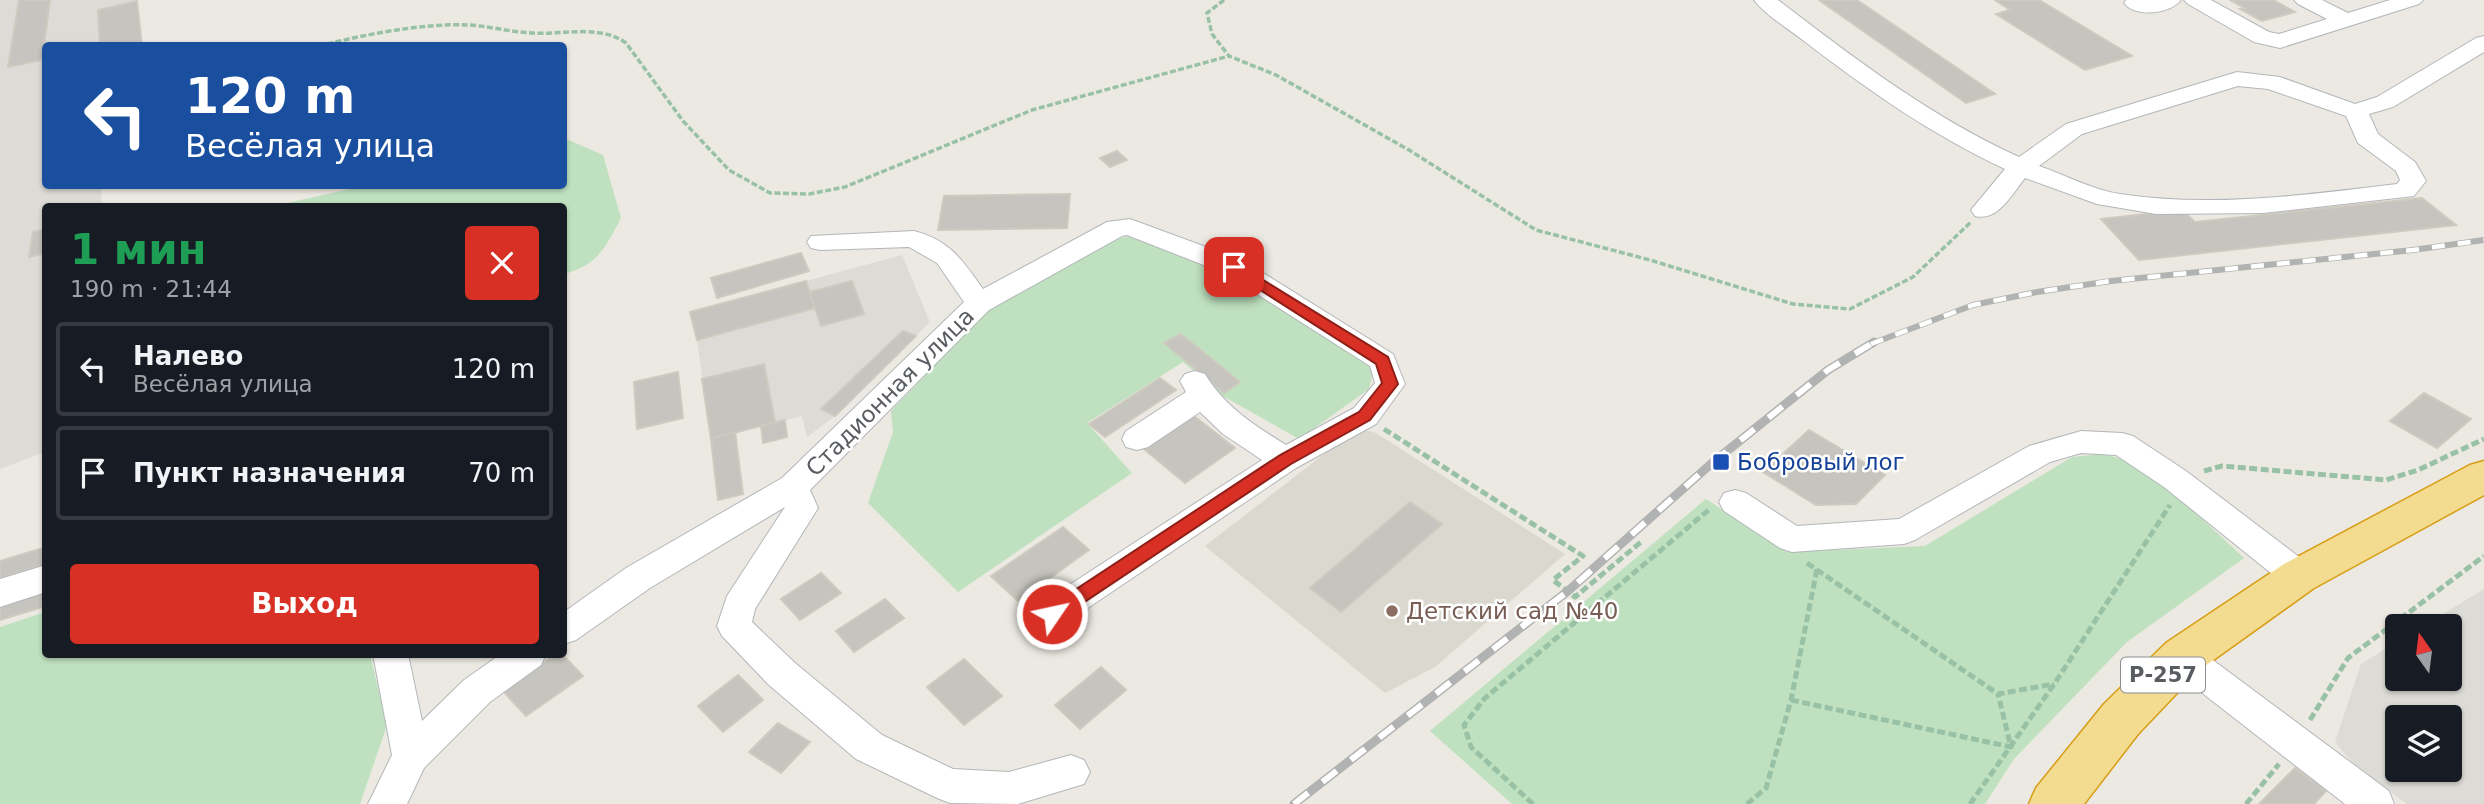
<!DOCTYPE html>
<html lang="ru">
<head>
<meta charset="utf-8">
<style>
  :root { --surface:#171b24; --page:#20242c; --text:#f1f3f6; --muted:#9ea1a6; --line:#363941; --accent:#d93025 }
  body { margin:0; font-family:"DejaVu Sans",sans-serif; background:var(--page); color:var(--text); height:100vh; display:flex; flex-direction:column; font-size:26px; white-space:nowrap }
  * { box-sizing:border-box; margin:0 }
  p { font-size:23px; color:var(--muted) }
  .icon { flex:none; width:38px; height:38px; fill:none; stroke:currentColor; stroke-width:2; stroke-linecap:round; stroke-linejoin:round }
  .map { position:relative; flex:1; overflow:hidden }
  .drawer { position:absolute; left:42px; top:203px; width:525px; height:455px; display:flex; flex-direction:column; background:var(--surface); border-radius:7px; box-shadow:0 2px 5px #0004 }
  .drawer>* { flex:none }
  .banner { position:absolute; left:42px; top:42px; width:525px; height:147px; border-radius:7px; box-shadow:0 2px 5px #0004; background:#1a4fa0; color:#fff; overflow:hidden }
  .needle { width:46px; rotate:346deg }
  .controls { position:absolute; left:2385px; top:614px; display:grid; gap:14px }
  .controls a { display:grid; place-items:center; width:77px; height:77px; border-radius:7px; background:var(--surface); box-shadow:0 2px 5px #0004; font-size:35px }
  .pin { position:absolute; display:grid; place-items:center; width:60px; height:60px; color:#fff; margin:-30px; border-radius:14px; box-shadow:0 4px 10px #0006 }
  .me { position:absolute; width:77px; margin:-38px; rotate:56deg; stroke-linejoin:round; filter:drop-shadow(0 0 5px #0008) }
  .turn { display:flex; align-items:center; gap:24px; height:147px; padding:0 28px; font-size:32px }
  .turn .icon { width:91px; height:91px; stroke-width:2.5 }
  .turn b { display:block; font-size:49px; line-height:60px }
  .round { display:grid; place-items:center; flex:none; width:74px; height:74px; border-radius:7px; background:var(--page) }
  .summary { display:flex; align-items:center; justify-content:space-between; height:119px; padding:0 28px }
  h1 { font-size:42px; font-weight:800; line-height:52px; color:#1e9e55 }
  .cta { display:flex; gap:14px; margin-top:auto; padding:14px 28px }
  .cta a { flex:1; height:80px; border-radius:7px; background:var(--accent); color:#fff; font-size:28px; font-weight:800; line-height:80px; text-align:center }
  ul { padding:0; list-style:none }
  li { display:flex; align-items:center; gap:21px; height:94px; margin:0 14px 10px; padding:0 14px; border:4px solid var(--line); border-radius:7px }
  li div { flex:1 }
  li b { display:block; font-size:26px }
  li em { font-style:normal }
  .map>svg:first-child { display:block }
  .industrial { fill:#dcdbd5; fill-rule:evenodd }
  .education { fill:#dbd8cf }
  .green { fill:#bfe1bf }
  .building { fill:#c6c4be; stroke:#cfcac0; stroke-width:2 }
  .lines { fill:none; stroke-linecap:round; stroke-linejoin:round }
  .minor-casing { stroke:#b3b6ba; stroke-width:2 }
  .highway-casing { stroke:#d89d14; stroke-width:3 }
  .path-far1 { stroke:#99c1a5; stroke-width:3.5; stroke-dasharray:6 2.5; stroke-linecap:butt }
  .path { stroke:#99c1a5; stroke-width:5; stroke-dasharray:8 3.5; stroke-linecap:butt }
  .minor { fill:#fff; fill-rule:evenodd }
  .highway { fill:#f3db90; fill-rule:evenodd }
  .rail-far1-casing { stroke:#b1b2b2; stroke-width:6 }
  .rail-casing { stroke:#b1b2b2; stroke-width:9 }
  .rail-far1 { stroke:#fff; stroke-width:4.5; stroke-dasharray:13; stroke-linecap:butt }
  .rail { stroke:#fff; stroke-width:6; stroke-dasharray:18; stroke-linecap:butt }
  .route { fill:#d93025; stroke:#8d1f18; stroke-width:2 }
  .transit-dot { fill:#1a4fb4; stroke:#fff; stroke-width:2.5 }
  .education-dot { fill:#8d6e63; stroke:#fff; stroke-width:2.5 }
  .labels { text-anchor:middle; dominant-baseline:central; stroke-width:5; stroke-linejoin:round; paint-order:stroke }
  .shield { fill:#fff; stroke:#8b8d90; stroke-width:2 }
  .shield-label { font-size:21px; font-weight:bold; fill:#595c60 }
  .street-label { font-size:23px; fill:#595c60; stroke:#fff }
  .transit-label { font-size:23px; fill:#164399; stroke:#fff; text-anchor:start }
  .education-label { font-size:23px; fill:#785e54; stroke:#fff; text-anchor:start }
</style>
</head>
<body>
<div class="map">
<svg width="2484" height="804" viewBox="0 0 2484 804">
  <rect width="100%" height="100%" fill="#ebe9e1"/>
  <g class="industrial">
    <path d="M0,0H136L143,45L46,46V186H102L101,206H46L45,452L0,469Z"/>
    <path d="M902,255L930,322L835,416L807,437L802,416L711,439L697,340L690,312Z"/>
    <path d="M2484,589V804H2407L2354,764L2335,742L2361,664L2397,642L2398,679H2450V626H2423ZM2398,718H2450V770H2398Z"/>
  </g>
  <path class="education" d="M1358,428L1376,433L1565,554L1435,667L1385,693L1205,546Z"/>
  <g class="green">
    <path d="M564,138L603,155L621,218C605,248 598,265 564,274V206H274L363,186H564Z"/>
    <path d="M1131,236L1219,272L1374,366L1369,389L1299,439L1223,396L1183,362L1087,423L1132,473L958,592L868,503L893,432L891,411L992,306L1111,240Z"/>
    <path d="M2105,454L2131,462L2186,504L2244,558L2127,642L2014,759L1985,804H1512L1430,731L1706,499L1787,552L1925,546L2072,457Z"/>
    <path d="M45,612L46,654L370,655L387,725L360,804H0V627Z"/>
  </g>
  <g class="building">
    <path d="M19,0H50L42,60L8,67Z"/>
    <path d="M1819,0H1857L1995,94L1966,103Z"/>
    <path d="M1995,0H2039L2132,56L2085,70L1996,14L2010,10Z"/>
    <path d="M2230,0H2273L2295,12L2262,21L2240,9L2245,8Z"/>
    <path d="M137,1L142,46H100L98,10Z"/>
    <path d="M1117,151L1127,160L1110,167L1100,158Z"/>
    <path d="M1070,194L1067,228L938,230L944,196Z"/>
    <path d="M2422,198L2456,225L2139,260L2101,219L2182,210L2195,222Z"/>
    <path d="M46,229V253L29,257L33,232Z"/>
    <path d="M801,253L809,271L717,298L711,278Z"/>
    <path d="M806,281L815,308L697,340L690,312Z"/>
    <path d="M852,281L864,314L821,326L810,292Z"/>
    <path d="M903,331L916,336L835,416L821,409Z"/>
    <path d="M1181,334L1240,382L1224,393L1164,343Z"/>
    <path d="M764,364L775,422L711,439L702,379Z"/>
    <path d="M678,372L683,418L637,429L634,382Z"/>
    <path d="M1160,378L1176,390L1105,437L1089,424Z"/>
    <path d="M2424,393L2471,419L2437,448L2390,421Z"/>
    <path d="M1194,416L1235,448L1185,483L1144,449Z"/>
    <path d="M785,420L787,437L763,443L761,426Z"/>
    <path d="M1809,430L1885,475L1856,504L1816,505L1763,472Z"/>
    <path d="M735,432L743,494L718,500L711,439Z"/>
    <path d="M1410,502L1442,524L1341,612L1310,588Z"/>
    <path d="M1063,527L1089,550L1018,601L991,576Z"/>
    <path d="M46,547V564L0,578V561Z"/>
    <path d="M821,573L841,593L800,620L781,599Z"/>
    <path d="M46,587V606L0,620V602Z"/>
    <path d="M885,599L904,618L854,652L836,631Z"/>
    <path d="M556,654H562L583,676L526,716L503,691Z"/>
    <path d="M964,659L1002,696L964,725L927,687Z"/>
    <path d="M1101,667L1126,690L1080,729L1055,705Z"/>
    <path d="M738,675L763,700L723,732L698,706Z"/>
    <path d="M778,723L810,742L781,773L749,752Z"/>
    <path d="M2295,768L2326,791L2314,804H2259Z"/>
  </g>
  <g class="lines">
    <defs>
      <g id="minor">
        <path d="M1754,0H1778C1855,59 1931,117 2019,157L2066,124L2237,72L2280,77L2355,104L2377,97L2476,38L2484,36V52L2393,107L2369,114L2378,134L2415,162L2426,181L2414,196L2263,213L2156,214L2097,204L2025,178C2012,194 1998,222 1975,216L1971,210L2005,169C1932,135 1868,90 1804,41C1789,29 1766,16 1754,0ZM2238,86L2268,89L2346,116L2358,143L2396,171L2400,180L2397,184C2306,195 2211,208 2120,194C2093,190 2065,175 2039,166L2082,134Z"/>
        <path d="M2126,0H2181C2170,14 2135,18 2124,3Z"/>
        <path d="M2184,0H2211L2269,32L2279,34L2327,19L2298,4L2294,0H2322L2348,13L2390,0H2423L2419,4L2280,48L2254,42L2188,4Z"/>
        <path d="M1130,219L1244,261L1393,354L1405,384L1376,424L1296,468L1064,624L1052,628L1040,624L1035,614L1040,604L1262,460L1223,434L1200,412L1148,447L1137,450L1126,447L1122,439L1126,431L1186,392L1180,381L1185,374L1195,371L1205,374C1225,407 1254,425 1286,445L1354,408L1375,383L1370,366L1224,273L1127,235L1122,236L989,310L810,490L818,508L755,609L752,622L795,663L882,735L953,769L1009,772L1071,755L1084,760L1090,772L1084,784L1018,804L950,803L937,798L856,759L769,685L722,636L717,626L727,596L785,507L650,588L576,640L564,644V612L626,568L782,478L964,302L937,263L909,247L820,250L811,248L807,242L811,236L914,231C950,240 963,261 983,289L1107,222Z"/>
        <path d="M2081,431L2122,433L2133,436L2186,471L2311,566L2316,576L2311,586L2299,590L2287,586L2164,487L2116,455L2081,453L2050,462L1915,540L1904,544L1792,552L1780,548L1724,511L1719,502L1724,493L1735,490L1746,493L1797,526L1899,519L2029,446Z"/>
        <path d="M46,565V592L0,607V579Z"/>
        <path d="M2182,642L2194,646L2389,791L2394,804H2345L2170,668L2164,657L2170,646Z"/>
        <path d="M373,654H408L422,721L464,680L501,654H546L541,665L490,702L424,768L407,804H368L392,755Z"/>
      </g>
      <path id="highway" d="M2484,461V495L2314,588L2198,671L2138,734L2084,804H2029L2036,788L2104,704L2166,643L2284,564L2470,465Z"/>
    </defs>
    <use href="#minor" class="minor-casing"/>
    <use href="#highway" class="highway-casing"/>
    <g class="path-far1">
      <path d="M1224,0L1207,13L1212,34L1229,56L1276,75L1409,150L1536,230L1650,260L1793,304L1850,309L1913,277L1971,222"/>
      <path d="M319,46C363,35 422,23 468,25C489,26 510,32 532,33C563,35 600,24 626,43L683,121L729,170L770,193L809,194L845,187L1032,110L1229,56"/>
    </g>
    <g class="path">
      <path d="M1384,429L1583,556L1553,580L1575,597L1641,542"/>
      <path d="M2204,471L2222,466L2386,480L2418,470L2484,439"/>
      <path d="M1807,563L1998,694L2054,684"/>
      <path d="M1791,700L2011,747L1998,694"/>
      <path d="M2310,720L2348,658L2484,556"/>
      <path d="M1533,804L1471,747L1464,725L1485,698L1711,508"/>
      <path d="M1747,804L1766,788L1791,700L1817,569"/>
      <path d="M1970,804L2055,683L2170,505"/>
      <path d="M2246,804L2279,764"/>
    </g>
    <use href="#minor" class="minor"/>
    <use href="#highway" class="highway"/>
    <defs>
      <path id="rail-far1" d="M1871,344L1973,305L2037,292L2111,281L2413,250L2484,240"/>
      <path id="rail" d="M1294,804L1568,591L1712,463L1828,370L1874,342"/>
    </defs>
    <use href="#rail-far1" class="rail-far1-casing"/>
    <use href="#rail" class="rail-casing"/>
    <use href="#rail-far1" class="rail-far1"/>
    <use href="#rail" class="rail"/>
  </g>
  <path class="route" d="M1234,262L1388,357L1398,384L1370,420L1291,464L1059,619L1052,622L1046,619L1043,614L1046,609L1280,455L1359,412L1382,383L1376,364L1229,270L1227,267L1229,263Z"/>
  <rect class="transit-dot" x="1712" y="453" width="18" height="18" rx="3.5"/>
  <circle class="education-dot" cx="1392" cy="611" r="7"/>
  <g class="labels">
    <rect class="shield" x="2121" y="657.5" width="84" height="35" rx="5"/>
    <g class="shield-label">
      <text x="2163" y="675">Р-257</text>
    </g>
    <g class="street-label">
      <text transform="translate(890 392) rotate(-45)">Стадионная улица</text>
    </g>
    <g class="transit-label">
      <text x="1737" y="462">Бобровый лог</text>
    </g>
    <g class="education-label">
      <text x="1406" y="611">Детский сад №40</text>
    </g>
  </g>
</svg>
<div class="controls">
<a><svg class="needle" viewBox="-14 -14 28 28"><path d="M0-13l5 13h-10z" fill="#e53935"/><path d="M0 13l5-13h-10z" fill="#9ea1a6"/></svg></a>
<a><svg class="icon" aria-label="layers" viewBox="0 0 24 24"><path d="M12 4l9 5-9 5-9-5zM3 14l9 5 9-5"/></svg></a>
</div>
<div class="pin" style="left:1234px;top:267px;background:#d93025"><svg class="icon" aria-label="arrive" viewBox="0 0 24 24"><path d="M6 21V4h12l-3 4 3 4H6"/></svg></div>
<svg class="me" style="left:1052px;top:614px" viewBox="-20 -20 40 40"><circle r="17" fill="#d93025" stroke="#fff" stroke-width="3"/><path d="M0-11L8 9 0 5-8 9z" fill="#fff"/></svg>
<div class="banner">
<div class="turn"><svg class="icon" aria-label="left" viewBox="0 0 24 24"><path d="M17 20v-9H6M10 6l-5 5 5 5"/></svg><div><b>120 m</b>Весёлая улица</div></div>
</div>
<section class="drawer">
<div class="summary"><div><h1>1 мин</h1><p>190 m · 21:44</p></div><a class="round" style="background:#d93025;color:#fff"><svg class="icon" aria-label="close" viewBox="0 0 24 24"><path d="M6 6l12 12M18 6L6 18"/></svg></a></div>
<ul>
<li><svg class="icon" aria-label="left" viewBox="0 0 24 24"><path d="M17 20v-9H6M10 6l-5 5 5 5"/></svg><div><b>Налево</b><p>Весёлая улица</p></div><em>120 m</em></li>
<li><svg class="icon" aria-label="arrive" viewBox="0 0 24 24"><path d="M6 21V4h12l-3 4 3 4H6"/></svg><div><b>Пункт назначения</b></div><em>70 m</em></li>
</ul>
<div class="cta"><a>Выход</a></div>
</section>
</div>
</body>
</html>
